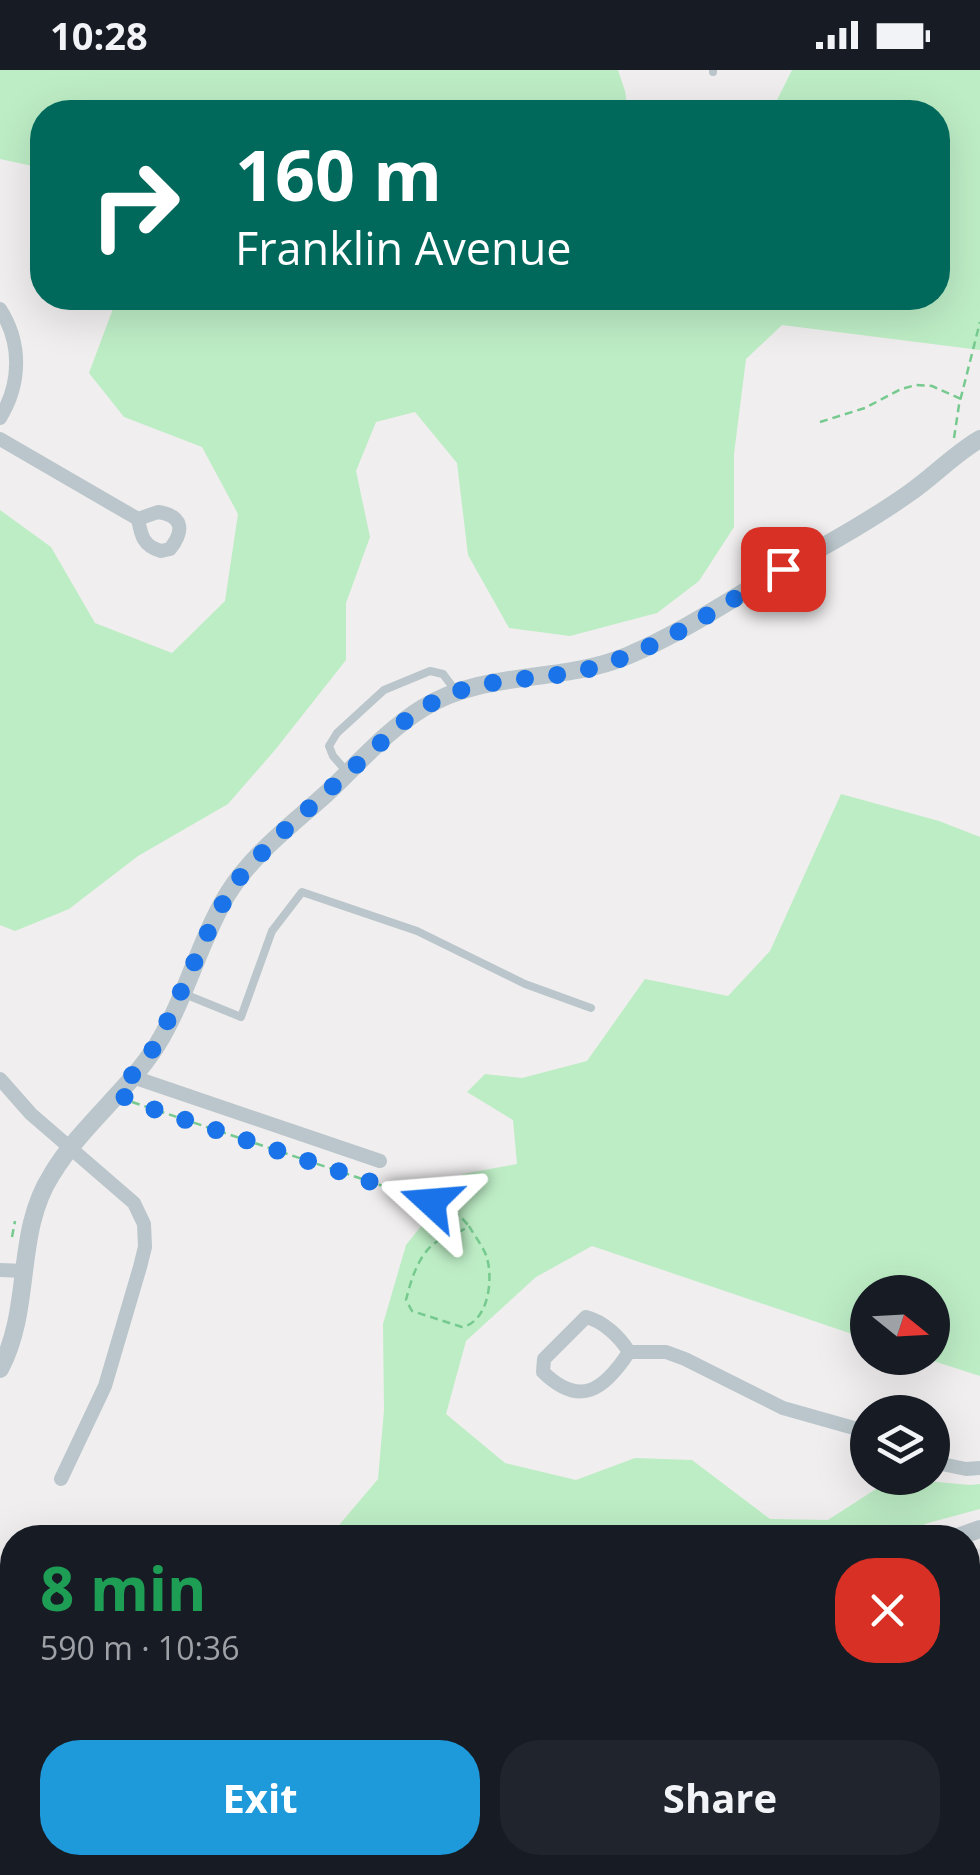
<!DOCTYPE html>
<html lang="en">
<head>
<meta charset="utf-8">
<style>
  :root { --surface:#171b24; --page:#20242c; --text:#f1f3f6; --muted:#9ea1a6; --accent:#1e99da }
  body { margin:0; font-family:"Open Sans",sans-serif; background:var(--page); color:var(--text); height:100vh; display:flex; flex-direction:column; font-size:38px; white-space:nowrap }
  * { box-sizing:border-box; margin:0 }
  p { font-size:32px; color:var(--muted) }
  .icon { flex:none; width:55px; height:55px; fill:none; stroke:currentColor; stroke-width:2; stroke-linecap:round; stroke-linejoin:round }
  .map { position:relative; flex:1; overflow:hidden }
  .side { position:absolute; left:0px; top:1455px; width:980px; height:350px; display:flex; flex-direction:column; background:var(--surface); border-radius:40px 40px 0 0; box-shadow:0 10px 40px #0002 }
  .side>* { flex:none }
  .guide { position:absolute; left:30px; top:30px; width:920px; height:210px; border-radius:40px; box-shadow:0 10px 40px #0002; background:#00695c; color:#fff; overflow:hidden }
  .needle { width:65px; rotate:108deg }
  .tools { position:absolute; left:850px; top:1205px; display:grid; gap:20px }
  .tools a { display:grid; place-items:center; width:100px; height:100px; border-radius:50%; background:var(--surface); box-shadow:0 10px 40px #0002; font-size:50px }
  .pin { position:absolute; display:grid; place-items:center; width:85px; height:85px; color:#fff; margin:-42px; border-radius:20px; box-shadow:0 5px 15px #0006 }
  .me { position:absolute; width:110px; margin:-55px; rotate:289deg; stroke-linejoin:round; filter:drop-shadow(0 0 8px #0008) }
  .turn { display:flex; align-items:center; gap:35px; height:210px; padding:0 40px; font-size:45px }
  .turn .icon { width:130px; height:130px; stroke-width:2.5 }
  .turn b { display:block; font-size:70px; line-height:85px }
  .round { display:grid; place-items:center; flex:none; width:105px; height:105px; border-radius:40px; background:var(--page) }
  .headline { display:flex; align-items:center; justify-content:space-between; height:170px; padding:0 40px }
  h1 { font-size:60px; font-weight:700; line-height:75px; color:#1e9e55 }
  .primary-button { display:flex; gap:20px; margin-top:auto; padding:20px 40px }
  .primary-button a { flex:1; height:115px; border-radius:40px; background:var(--accent); color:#fff; font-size:40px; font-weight:700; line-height:115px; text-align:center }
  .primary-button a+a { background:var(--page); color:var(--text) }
  .status { display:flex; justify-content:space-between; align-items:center; height:70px; padding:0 50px; background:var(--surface); direction:ltr }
  .status svg { height:28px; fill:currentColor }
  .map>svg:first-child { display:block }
  .education { fill:#e1dfe0 }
  .green { fill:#bdedc5 }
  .building { fill:#c8ccd0; stroke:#8c8f92; stroke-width:2.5 }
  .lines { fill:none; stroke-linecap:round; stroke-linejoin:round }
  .path { stroke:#76ca8f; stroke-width:2.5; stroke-dasharray:8 5; stroke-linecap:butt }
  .service { stroke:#bac6cb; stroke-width:8 }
  .minor { stroke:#bac6cb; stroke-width:14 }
  .tertiary { stroke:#bac6cb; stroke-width:18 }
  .secondary { stroke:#bac9cf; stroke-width:20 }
  .route { stroke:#1a73e8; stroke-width:18; stroke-dasharray:0 32.4 }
</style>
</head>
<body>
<div class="status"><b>10:28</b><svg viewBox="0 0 49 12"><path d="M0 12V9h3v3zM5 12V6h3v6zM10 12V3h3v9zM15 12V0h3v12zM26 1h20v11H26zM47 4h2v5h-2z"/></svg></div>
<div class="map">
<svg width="980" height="1805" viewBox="0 0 980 1805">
  <rect width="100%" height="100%" fill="#f0eeee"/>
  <path class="education" d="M980,1478V1805H545L559,1792H968V1482Z"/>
  <g class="green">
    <path d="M0,0H618L625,21L628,42H42V98L0,89Z"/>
    <path d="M792,0H980V280L782,255L746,289L734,384V457L699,511L657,543L570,566L509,558L468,485L457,393L415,342L376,352L356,401L370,467L346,533V590L275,680L228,734L138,786L69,839L15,861L0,855V440L51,477L95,553L172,583L225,531L238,444L202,377L124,347L89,303L117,228H938V42H771Z"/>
    <path d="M841,724L939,751L980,767V1306L924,1288H932V1222H868L867,1269L592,1176L536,1207L466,1271L446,1344L505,1393L576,1410L635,1388L692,1390L770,1449L828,1450L893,1408L970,1415L980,1414V1439L928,1453L892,1468L329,1467L378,1409L384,1340L383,1254L406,1175L463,1104L517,1094L513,1050L467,1022L485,1004L522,1008L587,991L645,909L728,926L770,881Z"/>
  </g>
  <path class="building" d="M968,1700L980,1713V1805H703L714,1792H968Z"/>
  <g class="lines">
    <g class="path">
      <path d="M820,352L865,338L901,319L916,315L932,316L961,329"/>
      <path d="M954,368L959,335L980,252"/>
      <path d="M132,1032L431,1132L460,1146L469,1156"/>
      <path d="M469,1156C474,1165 482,1175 486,1185C494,1207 489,1252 462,1257L412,1241L406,1230C411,1210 419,1182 438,1171C449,1166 459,1163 469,1156Z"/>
      <path d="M12,1167L15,1151"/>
    </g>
    <g class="service">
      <path d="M713,2V0"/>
      <path d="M348,703L333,686L329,676L337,663L384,620L430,601L443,604L455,620"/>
      <path d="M182,923L241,947L272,861L302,822L417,861L525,914L591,938"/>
      <path d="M968,1630L980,1614"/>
      <path d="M144,1792L157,1805"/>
      <path d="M182,1805L193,1792"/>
      <path d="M625,1805L638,1792"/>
      <path d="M676,1805L690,1792"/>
    </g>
    <g class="minor">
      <path d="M0,239C22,273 21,314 0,348"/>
      <path d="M0,369L138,449"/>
      <path d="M158,442C184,446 184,461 170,479L161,481C143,476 141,465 138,449Z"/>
      <path d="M133,1007L380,1091"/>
      <path d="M0,1009L31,1044L134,1133L144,1154L145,1177L140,1197L105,1316L61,1409"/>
      <path d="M0,1200L24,1201"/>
      <path d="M586,1247C603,1251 620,1267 629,1282C604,1320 580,1338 543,1302L544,1289Z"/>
      <path d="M629,1282H666L685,1289L783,1338L868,1362"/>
      <path d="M932,1392L966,1399L980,1398"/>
      <path d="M0,1596L12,1582"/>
      <path d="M0,1751L12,1731"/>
      <path d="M498,1792L519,1803"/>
      <path d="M321,1805L332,1792"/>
    </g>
    <g class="tertiary">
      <path d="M0,1299C33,1237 14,1163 52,1104C81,1056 127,1022 157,975C186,928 199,872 227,825C252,784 293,754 327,723C358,694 387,660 423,638C484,600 562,613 627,586C673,567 716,539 759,513C809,484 861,457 908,424C933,407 954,384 980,369"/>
      <path d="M955,1468L980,1459"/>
      <path d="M517,1805L531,1792"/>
    </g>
    <g class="secondary">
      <path d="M0,1526L12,1538"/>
      <path d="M291,1792L305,1805"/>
    </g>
  </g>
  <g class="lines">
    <path class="route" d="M431,1132L156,1040L117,1024L157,974L215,847L235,813L253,792L285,760L408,648C425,636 443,626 462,620C507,606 555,610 599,596C665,576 724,534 783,499"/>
  </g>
</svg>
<div class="tools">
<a><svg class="needle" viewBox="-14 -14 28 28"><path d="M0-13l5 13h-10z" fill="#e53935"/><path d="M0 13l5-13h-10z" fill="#9ea1a6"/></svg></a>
<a><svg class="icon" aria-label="layers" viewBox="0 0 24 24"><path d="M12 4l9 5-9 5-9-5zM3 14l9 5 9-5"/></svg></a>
</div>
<div class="pin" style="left:783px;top:499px;background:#d93025"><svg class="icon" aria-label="arrive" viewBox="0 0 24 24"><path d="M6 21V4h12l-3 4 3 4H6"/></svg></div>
<svg class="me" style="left:431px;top:1132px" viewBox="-20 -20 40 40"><path d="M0-17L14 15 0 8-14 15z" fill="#1a73e8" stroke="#fff" stroke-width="4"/></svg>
<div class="guide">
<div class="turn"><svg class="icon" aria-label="right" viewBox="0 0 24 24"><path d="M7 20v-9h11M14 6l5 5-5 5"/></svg><div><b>160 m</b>Franklin Avenue</div></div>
</div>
<section class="side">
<div class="headline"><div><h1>8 min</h1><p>590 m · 10:36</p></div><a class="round" style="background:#d93025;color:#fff"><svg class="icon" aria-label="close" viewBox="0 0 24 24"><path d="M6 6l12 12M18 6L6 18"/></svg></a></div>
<div class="primary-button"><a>Exit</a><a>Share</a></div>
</section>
</div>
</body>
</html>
